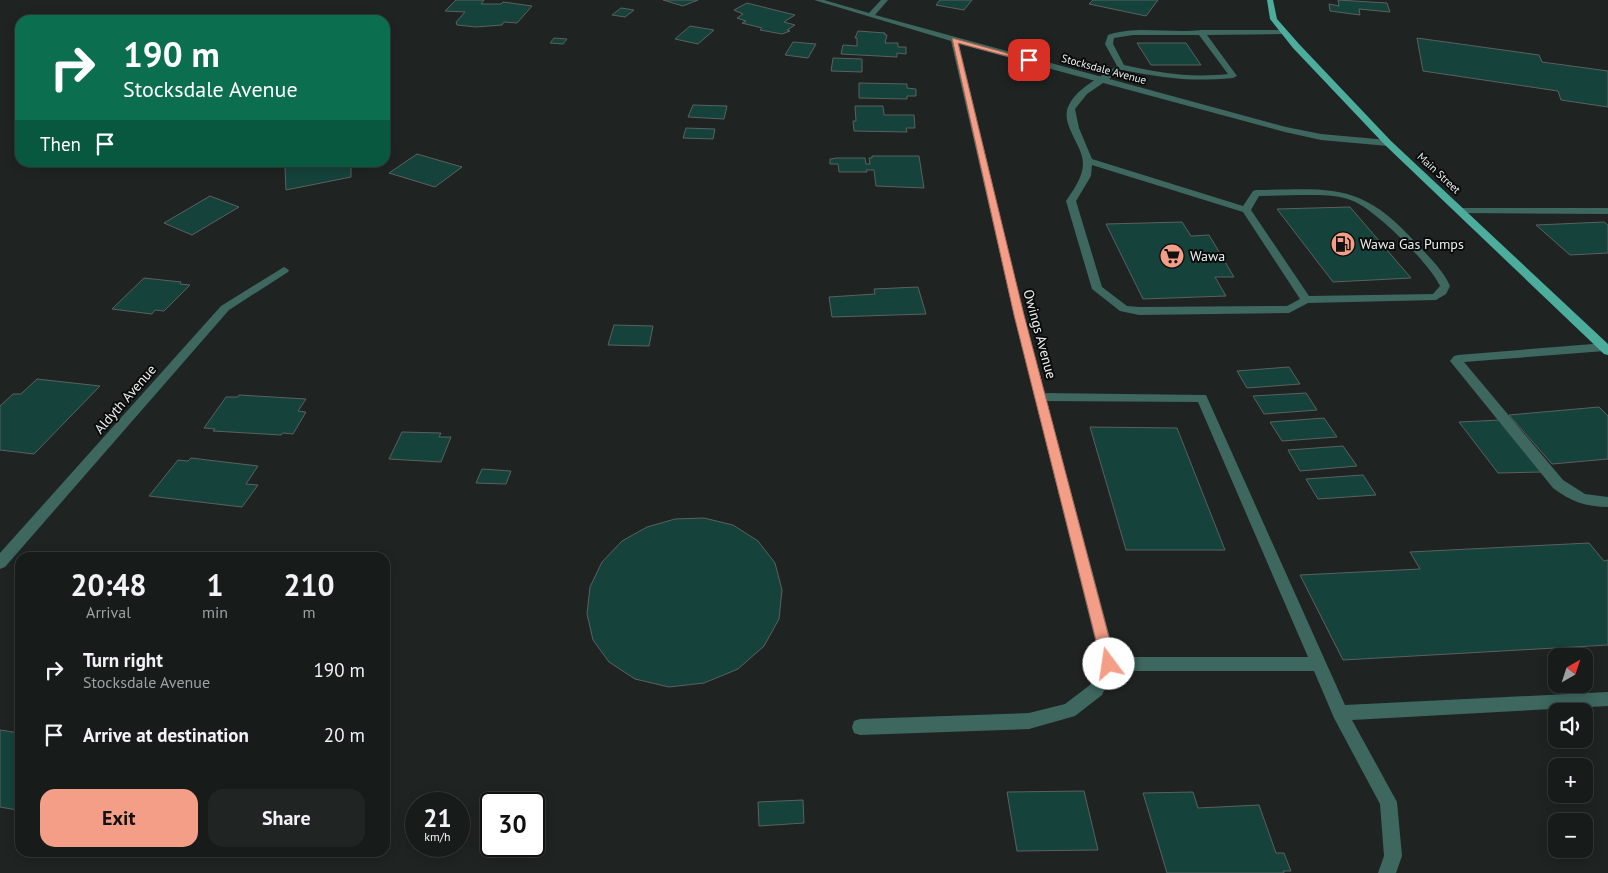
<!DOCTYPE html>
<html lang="en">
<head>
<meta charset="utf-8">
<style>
  :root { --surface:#171b1a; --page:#202423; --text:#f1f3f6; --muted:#9ea1a2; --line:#363939; --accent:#f49e87 }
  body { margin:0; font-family:"PT Sans",sans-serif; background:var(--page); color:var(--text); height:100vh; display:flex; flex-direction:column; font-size:19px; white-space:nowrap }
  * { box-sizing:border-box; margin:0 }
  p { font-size:16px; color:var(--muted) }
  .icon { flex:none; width:28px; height:28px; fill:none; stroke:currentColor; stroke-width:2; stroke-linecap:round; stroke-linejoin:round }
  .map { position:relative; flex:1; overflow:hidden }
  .sheet { position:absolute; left:15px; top:552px; width:375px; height:305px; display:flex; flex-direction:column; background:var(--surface); border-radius:15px; box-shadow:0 2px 12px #0003,0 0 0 1px var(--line) }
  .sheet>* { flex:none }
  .banner { position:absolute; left:15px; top:15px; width:375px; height:152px; border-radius:15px; box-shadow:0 2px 12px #0003,0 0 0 1px var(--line); background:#0b6e4f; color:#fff; overflow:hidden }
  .needle { width:32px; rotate:39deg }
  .tools { position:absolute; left:1548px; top:648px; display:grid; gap:10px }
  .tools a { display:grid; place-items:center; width:45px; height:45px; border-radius:10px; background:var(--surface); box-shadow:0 2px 12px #0003,0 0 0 1px var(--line); font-size:25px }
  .speed { position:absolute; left:405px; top:792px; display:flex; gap:10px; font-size:25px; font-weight:700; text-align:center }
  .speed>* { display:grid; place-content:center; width:65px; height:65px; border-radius:50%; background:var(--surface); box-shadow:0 2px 12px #0003,0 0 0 1px var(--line); line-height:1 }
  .speed small { font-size:12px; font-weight:400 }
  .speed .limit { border:2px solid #111; border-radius:8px; background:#fff; color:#111 }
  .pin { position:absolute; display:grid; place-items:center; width:42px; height:42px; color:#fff; margin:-21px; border-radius:10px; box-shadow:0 2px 8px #0006 }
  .me { position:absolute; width:55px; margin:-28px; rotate:346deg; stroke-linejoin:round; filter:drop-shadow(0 0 4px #0008) }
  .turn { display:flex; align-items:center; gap:18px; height:105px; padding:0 25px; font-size:22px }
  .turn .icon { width:65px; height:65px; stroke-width:2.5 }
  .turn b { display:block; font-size:35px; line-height:42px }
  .then { display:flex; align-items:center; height:48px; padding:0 25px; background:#0003; gap:10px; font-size:19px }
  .eta { display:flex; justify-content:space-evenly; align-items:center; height:85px; text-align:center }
  .eta b { font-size:30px; font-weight:800; line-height:35px }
  .cta { display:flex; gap:10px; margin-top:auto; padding:10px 25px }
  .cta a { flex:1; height:58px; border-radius:15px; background:var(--accent); color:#111; font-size:20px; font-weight:800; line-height:58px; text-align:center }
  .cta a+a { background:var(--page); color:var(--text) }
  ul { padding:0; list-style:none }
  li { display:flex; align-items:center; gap:15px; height:65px; padding:0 25px }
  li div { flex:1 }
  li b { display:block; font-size:19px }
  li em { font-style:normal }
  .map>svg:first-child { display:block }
  .building { fill:#15433b; stroke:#5b605f }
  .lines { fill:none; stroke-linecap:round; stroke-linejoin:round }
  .lane { fill:#3d675f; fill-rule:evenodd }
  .street { fill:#3d675f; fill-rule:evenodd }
  .primary { fill:#4cad9c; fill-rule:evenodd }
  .route { fill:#f49e87; stroke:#9f6758 }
  .labels { text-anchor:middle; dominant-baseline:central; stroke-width:4; stroke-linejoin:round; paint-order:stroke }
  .far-street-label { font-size:11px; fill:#ecefef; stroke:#0a0c0c }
  .poi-label { font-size:14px; fill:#ecefef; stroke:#0a0c0c; text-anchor:start }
  .street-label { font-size:14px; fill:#ecefef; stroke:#0a0c0c }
</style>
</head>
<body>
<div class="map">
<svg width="1608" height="873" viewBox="0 0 1608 873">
  <rect width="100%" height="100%" fill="#1f2423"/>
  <g class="building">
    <path d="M456,0H484L481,4H501L503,2L532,6L517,23L504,22L502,25L476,27L457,25L456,22L465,12L445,11Z"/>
    <path d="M663,0H698L683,6Z"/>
    <path d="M940,0H972L964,10L936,5Z"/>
    <path d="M1093,0H1158L1146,16L1089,4Z"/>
    <path d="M1338,0L1387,3L1390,12L1359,9L1360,15L1330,11L1329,4L1339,6Z"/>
    <path d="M747,3L795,15L784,22L795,25L787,30L790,31L782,34L760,30L762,28L742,23L746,21L737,18L743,14L734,10Z"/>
    <path d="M621,8L634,10L625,17L612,15Z"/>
    <path d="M690,26L714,30L698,44L675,39Z"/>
    <path d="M858,31L885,33V35H887L885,43H898V47H906V54L897,53V57L841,54L843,45L857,46V38H855Z"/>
    <path d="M554,38L567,39L563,44L550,43Z"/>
    <path d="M1417,38L1539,55L1542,62L1608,71V107L1561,100L1558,91L1423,71Z"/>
    <path d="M793,42L816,44L808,58L785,55Z"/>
    <path d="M1137,43H1186L1201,65H1151Z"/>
    <path d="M833,58L862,59V72L831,71Z"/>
    <path d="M859,83L907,84V88L916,89V96H907V99L859,98Z"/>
    <path d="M693,105L727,106L724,119L688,117Z"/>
    <path d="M855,106H883L884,115H914L915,128H906L907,132L854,131L853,121H856Z"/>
    <path d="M686,128L715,129L713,139L683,138Z"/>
    <path d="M417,154L462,167L435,187L389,173Z"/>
    <path d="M872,156H919L924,188L876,186L874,170H866L867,172H839L838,164H830V159L837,158H865L866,164H870L869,158H872Z"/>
    <path d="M314,162H351V177L286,190L285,167Z"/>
    <path d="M210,196L239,207L192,235L164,223Z"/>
    <path d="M1350,207L1411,278L1333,282L1277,209Z"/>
    <path d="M1182,222L1191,236L1209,235L1234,277H1215L1226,296L1143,299L1106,224Z"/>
    <path d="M1604,222L1608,225V253L1570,255L1536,225Z"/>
    <path d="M144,278L181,282L180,284L190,285L164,311L155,310L152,314L112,309Z"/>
    <path d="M918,287L926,314L832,317L829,297L875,294L874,289Z"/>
    <path d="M614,325L653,326L649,346L608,345Z"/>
    <path d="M1289,367L1300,384L1247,388L1237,371Z"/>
    <path d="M37,379L100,386L34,454L0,450V406L13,394H21Z"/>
    <path d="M1306,393L1317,410L1264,414L1253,396Z"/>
    <path d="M239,395L306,399L298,411L306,412L293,434L283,433L281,435L213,431L215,429L204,428L226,397H238Z"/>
    <path d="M1599,407L1608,416V459L1552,464L1509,415Z"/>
    <path d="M1324,418L1337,437L1282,441L1270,422Z"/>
    <path d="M1500,420L1542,472L1498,473L1459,422Z"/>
    <path d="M1090,427L1177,428L1225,550H1126Z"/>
    <path d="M402,432L441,433L439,437H451L441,462L389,459Z"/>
    <path d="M1343,446L1357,466L1300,471L1288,450Z"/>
    <path d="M191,458L258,466L246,484L258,485L242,507L149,496L178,460L188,461Z"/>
    <path d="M482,469L511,471L506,484L476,483Z"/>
    <path d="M1363,475L1376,495L1318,499L1306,479Z"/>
    <path d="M704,518L733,525L758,541L775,563L782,590L779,619L764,646L738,669L704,683L669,687L635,679L609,662L593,640L587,614L590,587L602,562L622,541L647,527L675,519Z"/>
    <path d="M1589,543L1604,561L1608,560V645L1343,660L1300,575L1420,569L1410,552Z"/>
    <path d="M0,730L20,733V806L17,810L0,807Z"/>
    <path d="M1084,791L1098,850L1017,851L1007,792Z"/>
    <path d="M1193,792L1198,808L1259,805L1276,853H1284L1291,871H1283L1284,873H1167L1143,793Z"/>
    <path d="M803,800L804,823L759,826L758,802Z"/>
  </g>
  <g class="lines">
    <g class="lane">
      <path d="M1201,30H1283L1287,32L1283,34L1207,35L1237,76L1233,78C1190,82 1164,78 1122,70L1087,94L1075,109L1079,128L1092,159L1243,206L1253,191L1256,190C1334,189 1361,182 1417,244C1429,257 1443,270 1450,286L1446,294L1436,300L1308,303L1289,313L1139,315L1120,311L1092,289L1066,201C1074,189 1083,177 1083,163C1083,145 1059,123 1069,105C1078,87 1101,77 1117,66L1105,44L1108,35C1138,25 1171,34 1201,30ZM1133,35H1199L1228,74C1190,78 1161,73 1124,65L1113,44L1114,38ZM1092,165L1243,212L1300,299L1287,306L1139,307L1127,306L1102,287L1076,201L1091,176ZM1300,195C1318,195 1337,194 1353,201C1376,210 1430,264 1440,286L1433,294L1309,296L1251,210L1259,196Z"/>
      <path d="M1461,208H1608V214L1458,213L1456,211Z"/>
      <path d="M1605,343L1608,344V350L1605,351L1464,362L1563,480L1585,494L1608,497V507C1586,507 1570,501 1553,488L1450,361L1454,356L1458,355Z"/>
      <path d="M1042,393L1206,395L1345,705L1608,692V706L1352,720L1397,802L1402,856L1396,873H1378L1384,856L1380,804L1334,718L1314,671H1113L1102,695L1075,716L1029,729L860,735L854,733L852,727L854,721L860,719L1029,713L1065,704L1090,685L1104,659L1109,657H1308L1198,402L1042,401L1036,397Z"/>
    </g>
    <g class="street">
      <path d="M814,0H824L869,13L881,0H888L875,15L1286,127L1321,134L1388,140L1392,143L1388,146L1321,140L1285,132L959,44L1024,315L1117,664L1114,669L1109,671L1104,669L1101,664L1014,315L951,41Z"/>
      <path d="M284,267L289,270L288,272L229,310L5,567L0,569V553L221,306Z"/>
    </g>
    <path class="primary" d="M1267,0H1273L1277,19L1299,44L1391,141L1608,344V355L1604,354L1385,145L1293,48L1270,19Z"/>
  </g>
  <path class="route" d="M952,38L1032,60L1029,62L958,43L1024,315L1116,664L1114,669L1109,671L1104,669L1102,664L1014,315Z"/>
  <defs>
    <symbol id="fuel-disc" viewBox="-11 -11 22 22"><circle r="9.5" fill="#f49e87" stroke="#0a0c0c"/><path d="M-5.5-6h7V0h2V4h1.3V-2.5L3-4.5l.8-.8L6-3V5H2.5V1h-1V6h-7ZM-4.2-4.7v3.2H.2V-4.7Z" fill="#111"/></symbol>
    <symbol id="supermarket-disc" viewBox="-11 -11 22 22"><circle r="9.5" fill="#f49e87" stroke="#0a0c0c"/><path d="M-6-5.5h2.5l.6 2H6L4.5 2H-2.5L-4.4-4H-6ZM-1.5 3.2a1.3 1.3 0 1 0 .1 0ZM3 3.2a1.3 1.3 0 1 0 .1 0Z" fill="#111"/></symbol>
  </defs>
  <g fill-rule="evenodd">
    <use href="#fuel-disc" x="1329" y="230" width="28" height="28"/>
    <use href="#supermarket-disc" x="1158" y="242" width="28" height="28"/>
  </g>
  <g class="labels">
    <g class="far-street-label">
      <text transform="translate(1104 69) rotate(15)">Stocksdale Avenue</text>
      <text transform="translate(1439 173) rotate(43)">Main Street</text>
    </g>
    <g class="poi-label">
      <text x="1360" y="244">Wawa Gas Pumps</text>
      <text x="1190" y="256">Wawa</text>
    </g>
    <g class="street-label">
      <text transform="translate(1040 334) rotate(75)">Owings Avenue</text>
      <text transform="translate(125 399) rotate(-49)">Aldyth Avenue</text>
    </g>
  </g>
</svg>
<div class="tools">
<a><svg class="needle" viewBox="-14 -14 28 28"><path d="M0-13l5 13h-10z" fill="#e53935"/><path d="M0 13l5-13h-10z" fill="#9ea1a2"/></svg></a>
<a><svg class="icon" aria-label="sound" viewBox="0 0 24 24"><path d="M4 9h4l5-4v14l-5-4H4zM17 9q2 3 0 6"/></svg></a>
<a>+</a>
<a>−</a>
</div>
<div class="speed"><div>21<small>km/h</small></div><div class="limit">30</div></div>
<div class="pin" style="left:1029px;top:60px;background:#d93025"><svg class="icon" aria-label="arrive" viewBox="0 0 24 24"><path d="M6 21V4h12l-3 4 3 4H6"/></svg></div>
<svg class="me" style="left:1109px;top:664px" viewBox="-20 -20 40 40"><circle r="19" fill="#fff"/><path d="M0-13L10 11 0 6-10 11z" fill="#f49e87"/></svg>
<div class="banner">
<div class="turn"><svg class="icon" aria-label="right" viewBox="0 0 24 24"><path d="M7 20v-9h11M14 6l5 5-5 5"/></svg><div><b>190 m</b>Stocksdale Avenue</div></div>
<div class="then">Then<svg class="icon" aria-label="arrive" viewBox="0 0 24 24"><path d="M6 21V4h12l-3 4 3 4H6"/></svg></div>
</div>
<section class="sheet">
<div class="eta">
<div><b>20:48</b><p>Arrival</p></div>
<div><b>1</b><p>min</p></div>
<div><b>210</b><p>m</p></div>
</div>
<ul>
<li><svg class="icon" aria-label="right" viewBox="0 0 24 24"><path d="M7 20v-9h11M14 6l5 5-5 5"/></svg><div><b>Turn right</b><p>Stocksdale Avenue</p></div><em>190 m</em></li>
<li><svg class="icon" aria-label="arrive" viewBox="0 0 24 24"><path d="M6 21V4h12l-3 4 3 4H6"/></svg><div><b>Arrive at destination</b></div><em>20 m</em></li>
</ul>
<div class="cta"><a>Exit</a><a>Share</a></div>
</section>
</div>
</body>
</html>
